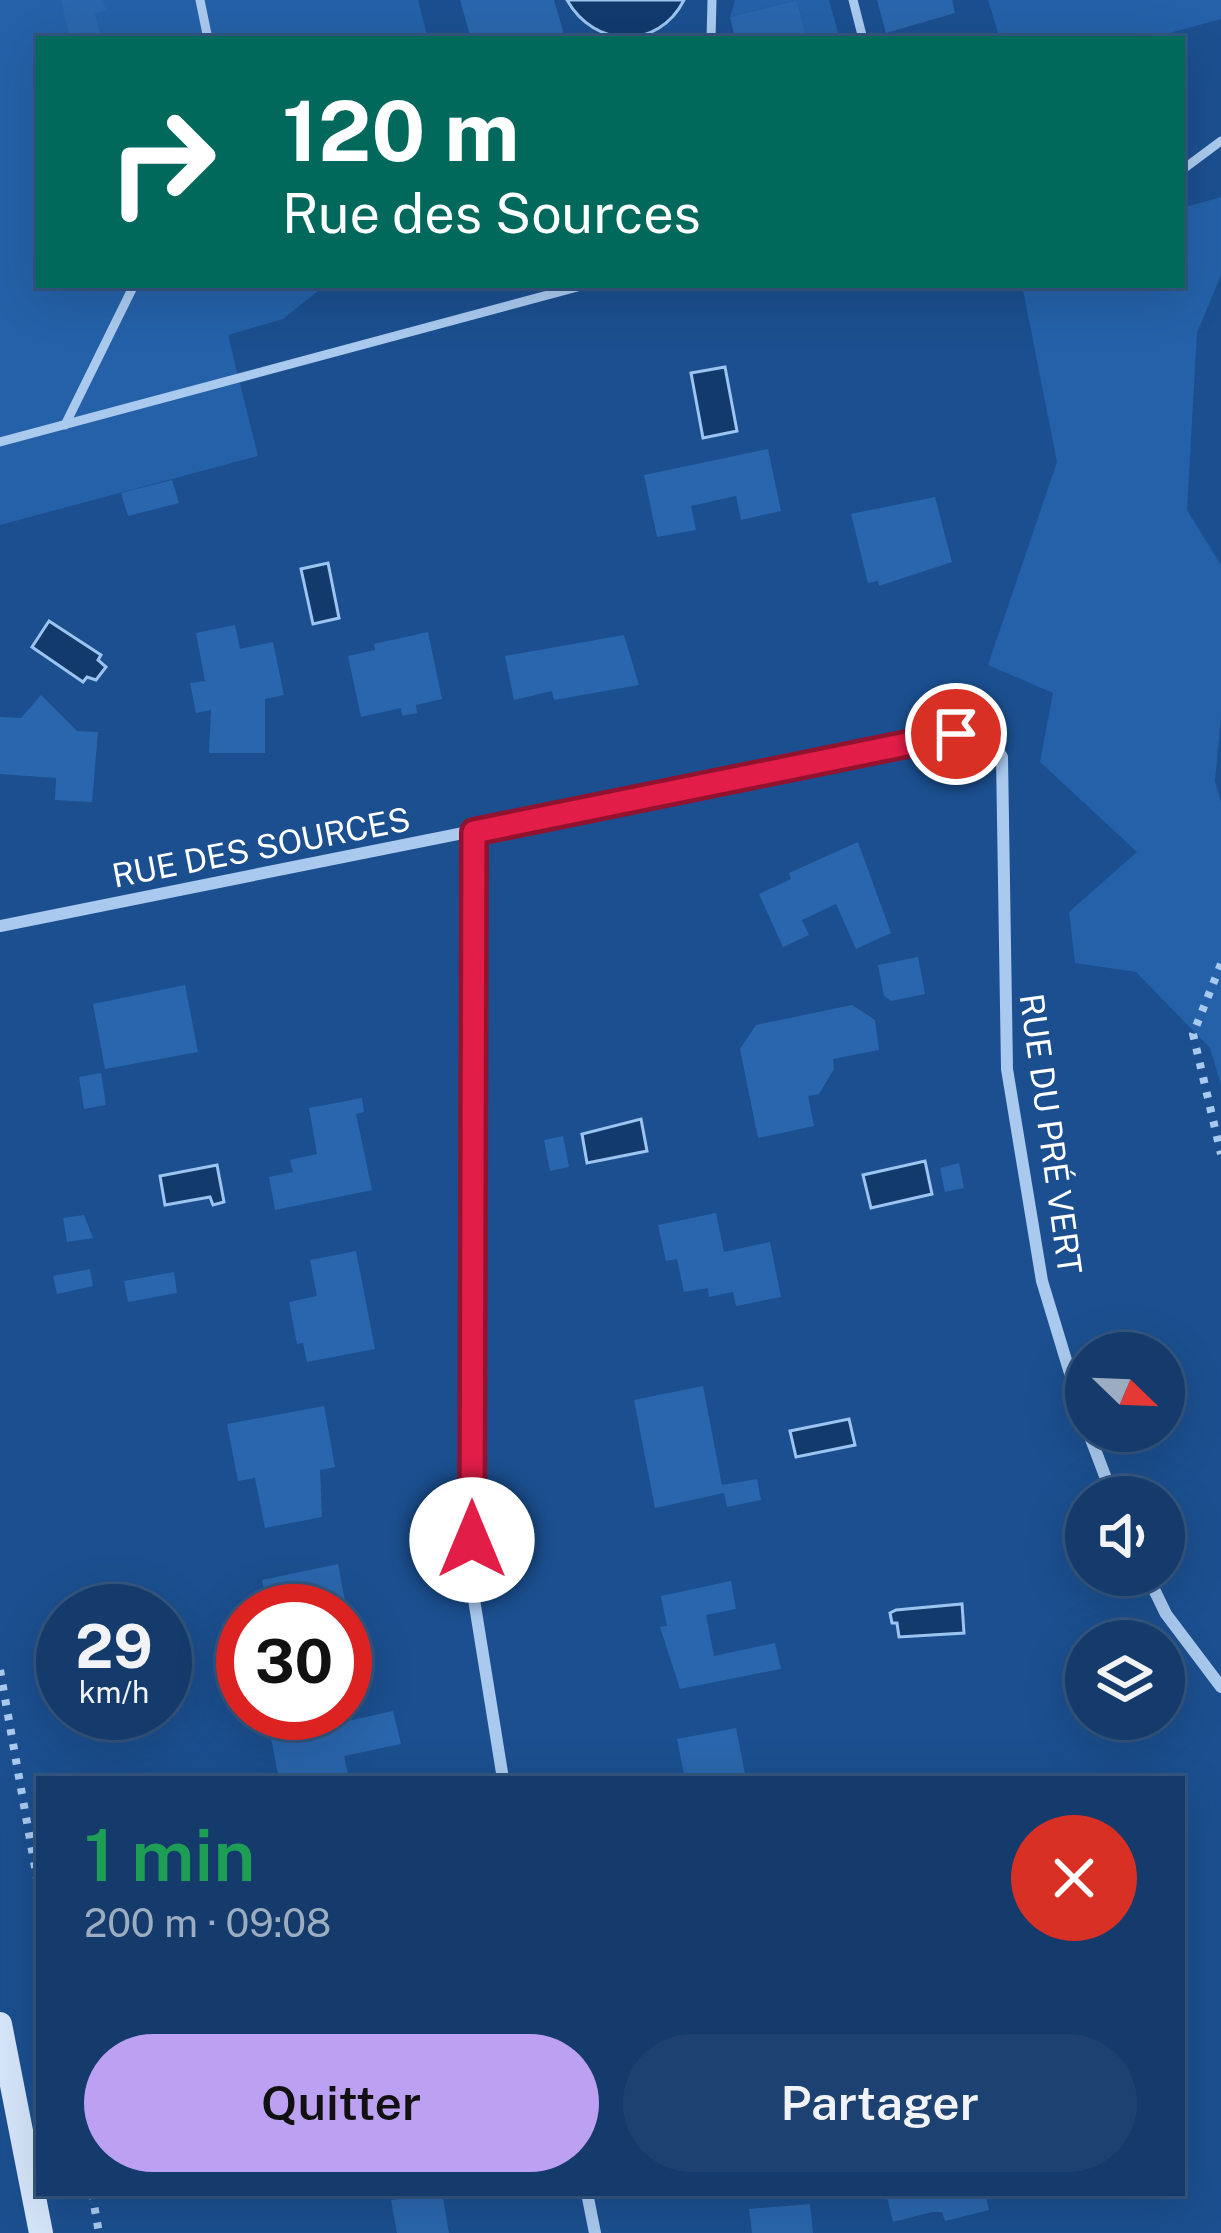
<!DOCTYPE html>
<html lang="fr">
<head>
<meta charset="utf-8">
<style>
  :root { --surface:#143b6b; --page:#1d4271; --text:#f1f3f6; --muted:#9dadc1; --line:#33557e; --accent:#bca0f2 }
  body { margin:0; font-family:"Public Sans",sans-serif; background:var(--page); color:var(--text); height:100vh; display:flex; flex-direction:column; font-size:45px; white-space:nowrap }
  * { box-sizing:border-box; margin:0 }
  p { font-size:39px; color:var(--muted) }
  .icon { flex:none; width:66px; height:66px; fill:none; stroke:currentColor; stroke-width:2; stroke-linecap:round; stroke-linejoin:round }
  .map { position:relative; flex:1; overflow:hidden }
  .drawer { position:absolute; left:36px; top:1776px; width:1149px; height:420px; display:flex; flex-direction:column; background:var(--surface); border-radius:0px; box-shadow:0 12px 48px #0002,0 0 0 3px var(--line) }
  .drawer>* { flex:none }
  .guide { position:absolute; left:36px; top:36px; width:1149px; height:252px; border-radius:0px; box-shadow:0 12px 48px #0002,0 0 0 3px var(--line); background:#00695c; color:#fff; overflow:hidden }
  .needle { width:78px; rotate:113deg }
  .controls { position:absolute; left:1065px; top:1332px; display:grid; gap:24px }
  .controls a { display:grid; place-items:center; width:120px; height:120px; border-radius:50%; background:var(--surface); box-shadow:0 12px 48px #0002,0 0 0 3px var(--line); font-size:60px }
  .speed { position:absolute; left:36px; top:1584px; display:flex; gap:24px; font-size:60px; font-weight:700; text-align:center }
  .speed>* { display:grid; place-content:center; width:156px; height:156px; border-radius:50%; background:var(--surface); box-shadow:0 12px 48px #0002,0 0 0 3px var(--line); line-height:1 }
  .speed small { font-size:30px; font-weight:400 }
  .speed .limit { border:18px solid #d22; background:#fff; color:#111 }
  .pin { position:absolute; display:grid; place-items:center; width:102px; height:102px; color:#fff; margin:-51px; border:6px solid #fff; border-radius:50%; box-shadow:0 3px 12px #0007 }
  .me { position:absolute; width:132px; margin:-66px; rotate:0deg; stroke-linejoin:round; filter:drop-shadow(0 0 9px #0008) }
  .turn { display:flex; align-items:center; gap:42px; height:252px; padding:0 48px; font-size:54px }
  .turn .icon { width:156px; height:156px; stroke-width:2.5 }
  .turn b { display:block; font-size:84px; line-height:102px }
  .round { display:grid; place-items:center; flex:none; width:126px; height:126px; border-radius:63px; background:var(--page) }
  .overview { display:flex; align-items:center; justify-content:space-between; height:204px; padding:0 48px }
  h1 { font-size:72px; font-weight:600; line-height:90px; color:#1e9e55 }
  .action { display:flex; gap:24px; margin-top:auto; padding:24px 48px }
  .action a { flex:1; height:138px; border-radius:72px; background:var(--accent); color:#111; font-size:48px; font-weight:600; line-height:138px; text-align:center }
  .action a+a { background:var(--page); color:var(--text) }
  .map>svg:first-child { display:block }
  .green { fill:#2461a8 }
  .water { fill:#123a6d; stroke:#9cc4f0; stroke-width:3 }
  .building { fill:#2a66ad }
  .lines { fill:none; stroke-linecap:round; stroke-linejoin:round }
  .path { stroke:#a9c9ee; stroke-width:8; stroke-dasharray:6 9; stroke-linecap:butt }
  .lane { stroke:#a9c9ee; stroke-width:9 }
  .street { stroke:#a9c9ee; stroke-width:12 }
  .secondary { stroke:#d6e6fa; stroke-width:24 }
  .route-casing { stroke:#92132f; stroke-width:30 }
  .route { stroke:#e11d48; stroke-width:21 }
  .labels { text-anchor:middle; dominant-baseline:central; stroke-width:12; stroke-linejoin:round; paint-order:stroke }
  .street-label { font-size:33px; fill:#fff; stroke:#1b4f8f }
</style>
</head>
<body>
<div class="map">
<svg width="1221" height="2233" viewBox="0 0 1221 2233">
  <rect width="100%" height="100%" fill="#1b4f8f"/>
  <g class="green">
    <path d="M0,0H418L428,39H39V285L323,287L283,319L228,335L258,456L0,525Z"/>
    <path d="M735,0H829L840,39H807L797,0L730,17Z"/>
    <path d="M988,0H1221V19L1148,39H1000Z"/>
    <path d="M1221,197V275L1197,333L1187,510L1221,565V718L1215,781L1221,802V1085L1210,1048L1136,972L1075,963L1069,912L1137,852L1040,762L1053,693L988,665L1057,462L1022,285H1182V208Z"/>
  </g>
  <g class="water">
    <path d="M567,0H684C658,51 594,48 567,0Z"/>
    <path d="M725,367L737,431L703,438L691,373Z"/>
    <path d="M328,563L339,618L313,624L301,569Z"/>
    <path d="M49,621L101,655L98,660L106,667L96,680L87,677L83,682L32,647Z"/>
    <path d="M641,1119L647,1151L587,1163L582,1134Z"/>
    <path d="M925,1161L932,1194L871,1208L863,1175Z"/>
    <path d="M217,1165L224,1202L213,1205L210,1197L165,1205L160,1176Z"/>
    <path d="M849,1419L855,1445L796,1457L790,1431Z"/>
    <path d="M962,1604L964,1633L899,1637L897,1623H892L890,1613L896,1610Z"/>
  </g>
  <g class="building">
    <path d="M61,0H103L106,10L95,13L101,39H70Z"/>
    <path d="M460,0H554L565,38L471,39Z"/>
    <path d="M797,0L807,39H735L730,17Z"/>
    <path d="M877,0H952L955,13L886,33Z"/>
    <path d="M768,449L781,511L741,520L736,496L691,506L696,530L657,537L644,475Z"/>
    <path d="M172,480L179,503L128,516L121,493Z"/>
    <path d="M935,497L952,562L879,586L878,581L868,583L851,514Z"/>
    <path d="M235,625L240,649L273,642L284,695L265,699V753H209L211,710L196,713L190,683L205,681L196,633Z"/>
    <path d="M428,632L442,699L416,705L417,713L402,716L401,708L361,717L348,656L375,650L374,644Z"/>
    <path d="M624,635L639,685L554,700L552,691L514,700L505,656Z"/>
    <path d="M41,695L77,731L98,732L92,802L55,800L56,778L0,774V717L21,718Z"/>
    <path d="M858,842L891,933L856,949L836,904L802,920L809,935L783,947L759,894L791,879L789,873Z"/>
    <path d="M918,957L925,994L891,1001L884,996L878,965Z"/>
    <path d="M185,985L198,1052L105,1069L93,1004Z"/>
    <path d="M852,1005L875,1020L879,1050L833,1059L834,1069L819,1094L808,1096L814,1126L758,1138L740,1049L756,1025Z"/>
    <path d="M101,1073L106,1105L84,1109L79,1077Z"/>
    <path d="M362,1098L364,1112L356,1114L372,1190L275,1210L269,1177L293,1172L290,1160L317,1154L309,1108Z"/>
    <path d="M563,1136L569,1167L550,1171L544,1140Z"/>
    <path d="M959,1163L964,1188L945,1192L940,1168Z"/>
    <path d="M716,1213L724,1252L770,1242L781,1297L736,1306L733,1292L709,1297L708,1288L684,1292L677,1259L666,1261L658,1225Z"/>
    <path d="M84,1215L93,1238L67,1242L63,1218Z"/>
    <path d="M356,1251L375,1349L307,1362L303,1343L297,1344L289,1302L317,1296L310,1260Z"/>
    <path d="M90,1269L93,1286L57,1294L53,1276Z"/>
    <path d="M174,1272L177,1293L128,1302L124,1281Z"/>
    <path d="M703,1386L722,1485L757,1479L761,1500L727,1507L724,1493L655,1508L634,1400Z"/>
    <path d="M324,1406L335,1467L320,1470L322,1517L265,1528L255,1478L238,1481L227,1424Z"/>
    <path d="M338,1564L347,1611H268L262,1580Z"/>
    <path d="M731,1581L736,1609L706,1615L714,1656L775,1643L781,1669L680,1689L660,1627L667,1626L661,1596Z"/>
    <path d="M345,1611L359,1673L345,1675Z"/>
    <path d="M393,1711L401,1744L344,1756L349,1779H279L271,1738Z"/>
    <path d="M736,1728L746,1779H685L677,1739Z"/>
    <path d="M442,2193L449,2233H397L391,2200Z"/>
    <path d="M886,2193H985L989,2210L945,2221L942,2212H932L893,2222Z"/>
    <path d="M810,2204L813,2233H752L749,2209Z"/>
  </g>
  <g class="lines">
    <g class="path">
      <path d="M1221,964L1193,1034L1221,1154"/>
      <path d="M0,1670L39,1890"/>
      <path d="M92,2193L99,2233"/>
    </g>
    <g class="lane">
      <path d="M200,0L208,39"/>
      <path d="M853,0L863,39"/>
      <path d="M711,39L712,0"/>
      <path d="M1182,170L1221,141"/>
      <path d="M65,425L134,285"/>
      <path d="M0,442L585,285"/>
    </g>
    <g class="street">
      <path d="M474,832L472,1587L503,1779"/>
      <path d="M0,926L956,734L991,740L1002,757L1007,1069L1042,1281L1086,1426"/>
      <path d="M1088,1431L1113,1497"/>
      <path d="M1147,1575L1166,1614L1221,1687"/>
      <path d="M587,2193L595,2233"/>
    </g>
    <path class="secondary" d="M0,2024L41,2233"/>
  </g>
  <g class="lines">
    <defs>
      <path id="route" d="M472,1540L474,832L956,734"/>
    </defs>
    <use href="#route" class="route-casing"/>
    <use href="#route" class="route"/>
  </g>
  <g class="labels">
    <g class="street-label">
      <text transform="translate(261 847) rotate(-11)">RUE DES SOURCES</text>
      <text transform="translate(1051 1134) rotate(82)">RUE DU PRÉ VERT</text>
    </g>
  </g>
</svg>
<div class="controls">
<a><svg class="needle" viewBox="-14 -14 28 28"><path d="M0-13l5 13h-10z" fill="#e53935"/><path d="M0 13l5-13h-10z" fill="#9dadc1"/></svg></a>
<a><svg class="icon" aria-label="sound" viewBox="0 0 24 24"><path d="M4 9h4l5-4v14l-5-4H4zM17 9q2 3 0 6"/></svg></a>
<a><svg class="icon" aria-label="layers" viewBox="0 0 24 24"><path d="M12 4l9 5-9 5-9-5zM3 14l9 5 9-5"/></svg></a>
</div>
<div class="speed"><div>29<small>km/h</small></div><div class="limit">30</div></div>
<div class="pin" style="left:956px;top:734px;background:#d93025"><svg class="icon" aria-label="arrive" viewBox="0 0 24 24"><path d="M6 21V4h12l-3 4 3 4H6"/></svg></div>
<svg class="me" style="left:472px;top:1540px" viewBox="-20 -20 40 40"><circle r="19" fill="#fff"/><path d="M0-13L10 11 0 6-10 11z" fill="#e11d48"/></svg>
<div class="guide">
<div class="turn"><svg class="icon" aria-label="right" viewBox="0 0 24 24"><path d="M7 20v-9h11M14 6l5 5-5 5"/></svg><div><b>120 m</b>Rue des Sources</div></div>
</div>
<section class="drawer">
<div class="overview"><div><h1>1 min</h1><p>200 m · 09:08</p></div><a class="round" style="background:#d93025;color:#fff"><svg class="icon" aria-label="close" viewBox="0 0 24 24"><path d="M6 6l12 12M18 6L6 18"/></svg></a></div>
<div class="action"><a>Quitter</a><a>Partager</a></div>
</section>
</div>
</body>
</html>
